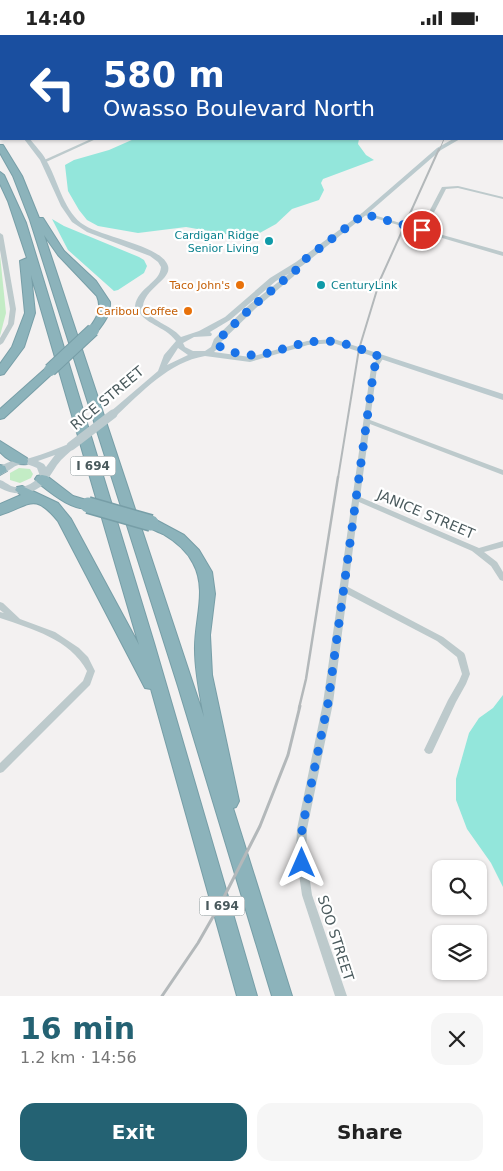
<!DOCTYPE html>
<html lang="en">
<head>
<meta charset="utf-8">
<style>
  :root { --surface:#fff; --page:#f6f6f6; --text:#222; --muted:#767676; --accent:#246273 }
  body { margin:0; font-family:"DejaVu Sans",sans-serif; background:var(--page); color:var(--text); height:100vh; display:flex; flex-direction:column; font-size:19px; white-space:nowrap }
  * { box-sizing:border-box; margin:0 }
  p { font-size:16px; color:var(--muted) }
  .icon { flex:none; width:28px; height:28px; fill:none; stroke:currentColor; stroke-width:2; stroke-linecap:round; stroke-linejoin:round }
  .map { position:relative; height:961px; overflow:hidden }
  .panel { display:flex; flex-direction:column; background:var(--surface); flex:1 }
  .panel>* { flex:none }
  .banner { position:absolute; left:0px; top:0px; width:504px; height:105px; box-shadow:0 1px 4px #0004; background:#1a4fa0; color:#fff; overflow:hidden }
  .fabs { position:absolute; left:432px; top:825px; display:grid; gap:10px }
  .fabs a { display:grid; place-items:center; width:55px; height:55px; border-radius:10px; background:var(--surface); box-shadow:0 1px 4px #0004; font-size:25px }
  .pin { position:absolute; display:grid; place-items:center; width:42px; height:42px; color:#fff; margin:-21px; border:2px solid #fff; border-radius:50%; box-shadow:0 1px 5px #0007 }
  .me { position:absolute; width:55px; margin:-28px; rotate:0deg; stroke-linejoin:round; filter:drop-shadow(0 0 4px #0008) }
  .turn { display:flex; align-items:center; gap:18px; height:105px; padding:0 20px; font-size:22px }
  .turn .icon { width:65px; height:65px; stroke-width:2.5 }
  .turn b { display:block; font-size:35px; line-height:42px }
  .round { display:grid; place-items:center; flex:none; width:52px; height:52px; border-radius:15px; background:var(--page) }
  .overview { display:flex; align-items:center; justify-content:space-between; height:85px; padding:0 20px }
  h1 { font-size:30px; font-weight:700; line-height:38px; color:var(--accent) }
  .primary-button { display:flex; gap:10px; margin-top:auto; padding:10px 20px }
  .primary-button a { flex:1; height:58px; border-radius:15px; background:var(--accent); color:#fff; font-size:20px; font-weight:700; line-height:58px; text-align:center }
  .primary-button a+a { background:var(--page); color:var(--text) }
  .status { display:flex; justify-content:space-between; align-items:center; height:35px; padding:0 25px; background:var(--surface); direction:ltr }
  .status svg { height:14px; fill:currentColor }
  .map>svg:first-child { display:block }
  .green { fill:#c3ecc5 }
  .water { fill:#93e6db }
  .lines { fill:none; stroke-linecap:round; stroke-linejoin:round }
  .highway-casing { stroke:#779ea7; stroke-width:2 }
  .street { fill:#bdcacc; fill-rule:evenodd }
  .secondary { fill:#bbcace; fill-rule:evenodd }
  .highway { fill:#8cb3bb; fill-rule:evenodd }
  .rail-far3 { stroke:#b3b8ba; stroke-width:1 }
  .rail-far2 { stroke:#b3b8ba; stroke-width:2 }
  .rail-far1 { stroke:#b3b8ba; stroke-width:2.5 }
  .rail { stroke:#b3b8ba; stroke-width:3 }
  .highway-bridge-far1-casing { stroke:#779ea7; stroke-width:14; stroke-linecap:butt }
  .highway-bridge-casing { stroke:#779ea7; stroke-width:18; stroke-linecap:butt }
  .secondary-bridge { stroke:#bbcace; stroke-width:9 }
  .highway-bridge-far1 { stroke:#8cb3bb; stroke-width:12 }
  .highway-bridge { stroke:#8cb3bb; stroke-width:15 }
  .route { stroke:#1a73e8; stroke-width:9; stroke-dasharray:0 16.2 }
  .culture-dot { fill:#0f9aa8; stroke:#fff; stroke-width:2 }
  .food-dot { fill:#e8710a; stroke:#fff; stroke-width:2 }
  .labels { text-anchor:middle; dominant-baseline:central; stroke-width:4.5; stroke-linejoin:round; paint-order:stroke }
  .far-culture-label { font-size:11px; fill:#0d838f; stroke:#fff; text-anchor:end }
  .far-food-label { font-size:11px; fill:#c56008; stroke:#fff; text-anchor:end }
  .shield { fill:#fff; stroke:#808c8e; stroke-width:1 }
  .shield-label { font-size:12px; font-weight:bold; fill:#4a5a5d }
  .street-label { font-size:14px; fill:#4a5a5d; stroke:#fff }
</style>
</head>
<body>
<div class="status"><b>14:40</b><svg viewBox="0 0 49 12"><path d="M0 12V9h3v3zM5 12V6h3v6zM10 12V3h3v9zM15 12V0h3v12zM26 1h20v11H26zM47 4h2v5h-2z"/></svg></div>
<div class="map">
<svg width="503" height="961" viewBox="0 0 503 961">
  <rect width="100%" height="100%" fill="#f3f1f1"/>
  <g class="green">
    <path d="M0,220L6,278L0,301Z"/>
    <path d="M19,433L30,434L33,439L31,443L20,448L10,445V438Z"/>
  </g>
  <g class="water">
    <path d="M134,104H359L358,109L366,120L374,125L323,144L321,148L324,155L319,165L292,174L276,189L256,200L242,202L186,192L138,198L98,191L87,185L79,175L68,156L65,130L74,125L109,115Z"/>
    <path d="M52,184L64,191L139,222L144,225L147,231L144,238L118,255L114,256L68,215Z"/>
    <path d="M503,660V852L491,828L467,794L456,765V744L469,698L479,683L493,673Z"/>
  </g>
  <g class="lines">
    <defs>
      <g id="highway">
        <path d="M0,110H3L22,141L39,183H43L64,216L96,246L110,267C111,279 104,288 97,297H89L88,295C96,284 103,275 97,261L58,220L44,200L204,682C200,660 195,638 195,615C194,586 208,555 193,528C187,516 175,506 163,499C157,496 148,494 144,488L146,485H156L184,500L199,515L212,537L215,559L210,600L212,640L239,766L236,772L233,773L292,961H272L178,651L30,185L13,141L0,118Z"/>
        <path d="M0,137L4,140L26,188L154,608L257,961H237L151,654L145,653L58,486C33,456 30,471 0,480V469L21,460L15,455L17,452L22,451L58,468L71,484L139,610L31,240L35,278L24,312L4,339L0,340V329L12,312L25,278L20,226L27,223L8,166L0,149Z"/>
        <path d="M50,332L54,333L56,335L54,337L4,383L0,384V374L46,333Z"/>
        <path d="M0,406L27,423L28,426L27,429C17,431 6,424 0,417Z"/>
        <path d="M0,430L5,431L7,436L0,440Z"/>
        <path d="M42,440L47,441L73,461L93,467L95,470L93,473C74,478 51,458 37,447L35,444L37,441Z"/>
      </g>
    </defs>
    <use href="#highway" class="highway-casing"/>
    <g class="street">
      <rect x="502" y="26" width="1" height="2"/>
      <rect x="502" y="86" width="1" height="2"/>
      <path d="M91,104H96L46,127L42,126Z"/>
      <path d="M458,151L503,162V164L458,153L446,154L425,195L503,217V221L361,179L364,177L420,194L442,152Z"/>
      <path d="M0,198L3,200L16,274L14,289L3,308L0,310V303L8,289L10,274L0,215Z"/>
      <path d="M381,320L384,322L377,333L370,385L503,435V440L370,389L360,462L479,513L503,506V512L484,517L497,527L503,537V546L500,545L491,531L472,516L359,467L348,552L443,602L464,618L465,620L470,639L466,649L456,667L432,718L429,719L426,718L424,715L448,665L459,646L462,639L457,622L437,606L347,559L333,668L307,794L306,818L312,860L347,961H335L302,860L296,818L297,794L323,668L371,333L379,321Z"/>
      <path d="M0,567L3,568L20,584L55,597L79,613L88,622L95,636L90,650L3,737L0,738V728L83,646L87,636C70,604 32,594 0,583V577L4,578L0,575Z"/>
    </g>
    <g class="secondary">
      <rect x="502" y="69" width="1" height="4"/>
      <path d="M0,75L1,76V80L0,79Z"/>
      <path d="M24,104H30C35,111 42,117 46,125C58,145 62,172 81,188C99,202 162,210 168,231C172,244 145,253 143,271C151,287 170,289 181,302L199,296L225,282L270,243L296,227L362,178L437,113L453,104H460L441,115L366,180L302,231L276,246L230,285L210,297L212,299L211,301L194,302L183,308L185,312L193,316H205L211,312L214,304L250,269L291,237L295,239L294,241L256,273L221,307V310L214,317L250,322L307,306L334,304L503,359V365L333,308L308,310L250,327L205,321C169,327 142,357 116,381H110L109,379L110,377L158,336L164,320L176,306C164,290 145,291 135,271C138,252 160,248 161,232L158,227L150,221L87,197L72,187L61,171L40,125ZM178,313L188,320L167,330Z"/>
      <path d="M71,408L74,409L76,411L74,413C69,418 62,423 57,430C53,436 49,443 44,449C32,460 14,461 0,453V445C4,446 7,449 11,451C22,455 33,449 40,441L37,433C17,423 15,434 0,440V432C10,424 19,426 30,423C44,419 58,413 71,408ZM55,420L46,432L44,429L38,426Z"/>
    </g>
    <use href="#highway" class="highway"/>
    <g class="rail-far3">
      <path d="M79,0L86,1"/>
      <path d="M439,116L444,104"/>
    </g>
    <path class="rail-far2" d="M338,443L359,314L380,245L439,114"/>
    <path class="rail-far1" d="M299,673L306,644L338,442"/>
    <path class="rail" d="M162,961L198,908L222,866L260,791L288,720L300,671"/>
    <defs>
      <path id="highway-bridge-far1" d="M50,335L93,295"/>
      <path id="highway-bridge" d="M88,470L151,488"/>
    </defs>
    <use href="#highway-bridge-far1" class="highway-bridge-far1-casing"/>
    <use href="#highway-bridge" class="highway-bridge-casing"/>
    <path class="secondary-bridge" d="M71,411L113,379"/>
    <use href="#highway-bridge-far1" class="highway-bridge-far1"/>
    <use href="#highway-bridge" class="highway-bridge"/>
  </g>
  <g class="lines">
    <path class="route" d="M302,828V794L328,668L374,333L381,322C362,315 342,305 321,306C279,308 261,334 217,310V306L253,271L296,235L299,229L364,179L422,195"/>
  </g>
  <g class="culture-dot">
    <circle cx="269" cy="206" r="5"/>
    <circle cx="321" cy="250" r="5"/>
  </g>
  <g class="food-dot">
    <circle cx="240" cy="250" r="5"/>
    <circle cx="188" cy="276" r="5"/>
  </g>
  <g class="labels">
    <g class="far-culture-label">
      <text x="259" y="200">Cardigan Ridge<tspan x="259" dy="13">Senior Living</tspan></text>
      <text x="331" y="250" text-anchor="start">CenturyLink</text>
    </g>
    <g class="far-food-label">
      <text x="230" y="250">Taco John's</text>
      <text x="178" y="276">Caribou Coffee</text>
    </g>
    <g class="shield">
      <rect x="70.5" y="421.5" width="45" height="19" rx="4"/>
      <rect x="199.5" y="861.5" width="45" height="19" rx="4"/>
    </g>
    <g class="shield-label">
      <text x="93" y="431">I 694</text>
      <text x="222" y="871">I 694</text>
    </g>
    <g class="street-label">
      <text transform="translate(107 363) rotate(-40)">RICE STREET</text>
      <text transform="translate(426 479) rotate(23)">JANICE STREET</text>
      <text transform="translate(336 903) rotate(72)">SOO STREET</text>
    </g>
  </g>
</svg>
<div class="fabs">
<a><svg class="icon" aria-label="search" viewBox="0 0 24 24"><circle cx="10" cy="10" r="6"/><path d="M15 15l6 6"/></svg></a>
<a><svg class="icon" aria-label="layers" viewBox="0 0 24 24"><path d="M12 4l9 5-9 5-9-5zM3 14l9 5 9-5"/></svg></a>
</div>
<div class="pin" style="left:422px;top:195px;background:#d93025"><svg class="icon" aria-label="arrive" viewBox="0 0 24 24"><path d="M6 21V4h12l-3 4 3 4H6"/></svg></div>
<svg class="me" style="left:302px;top:828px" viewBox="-20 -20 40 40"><path d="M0-17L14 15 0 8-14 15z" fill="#1a73e8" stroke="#fff" stroke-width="4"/></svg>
<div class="banner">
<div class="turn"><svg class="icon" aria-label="left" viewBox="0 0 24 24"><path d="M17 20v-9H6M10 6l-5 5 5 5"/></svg><div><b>580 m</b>Owasso Boulevard North</div></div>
</div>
</div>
<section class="panel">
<div class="overview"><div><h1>16 min</h1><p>1.2 km · 14:56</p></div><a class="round"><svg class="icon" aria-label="close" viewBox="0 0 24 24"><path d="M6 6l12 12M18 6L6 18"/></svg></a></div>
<div class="primary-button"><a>Exit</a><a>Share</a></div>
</section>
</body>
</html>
